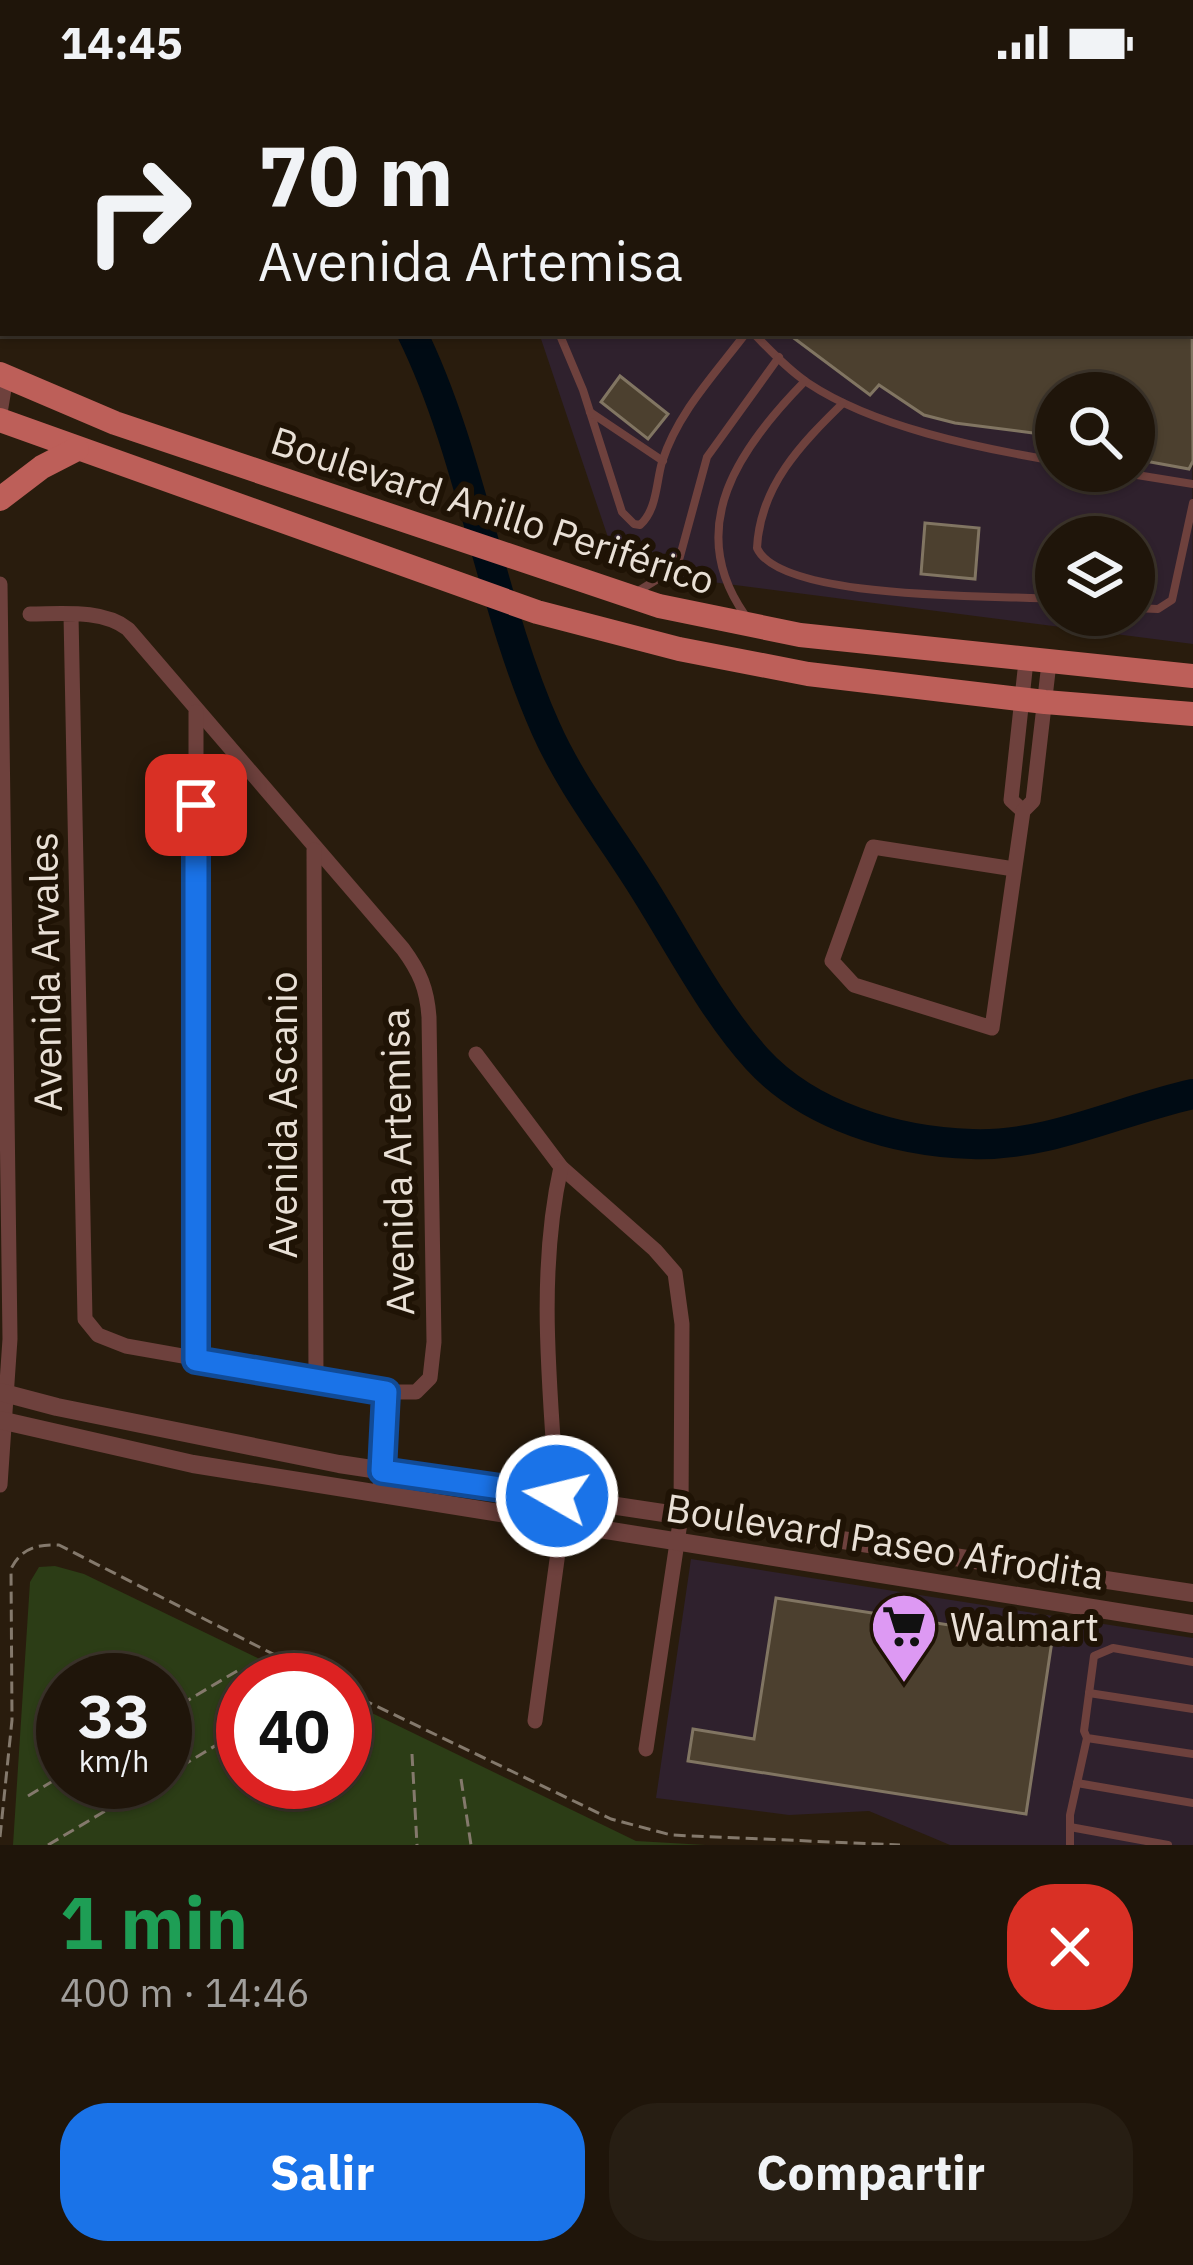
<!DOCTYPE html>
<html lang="es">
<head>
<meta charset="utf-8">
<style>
  :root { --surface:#1f150a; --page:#271e13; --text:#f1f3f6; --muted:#a19f9c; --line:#3c342b; --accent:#1a73e8 }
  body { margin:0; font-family:"IBM Plex Sans",sans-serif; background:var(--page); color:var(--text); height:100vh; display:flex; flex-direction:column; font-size:45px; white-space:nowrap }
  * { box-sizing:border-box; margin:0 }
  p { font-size:39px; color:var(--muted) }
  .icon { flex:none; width:66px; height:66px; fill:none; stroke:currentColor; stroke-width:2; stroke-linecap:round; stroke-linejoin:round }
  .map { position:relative; height:1761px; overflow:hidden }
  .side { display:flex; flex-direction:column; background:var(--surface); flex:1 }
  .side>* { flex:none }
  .banner { position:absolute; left:0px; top:0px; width:1194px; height:252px; box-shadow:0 3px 9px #0004,0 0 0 3px var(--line); background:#1f150a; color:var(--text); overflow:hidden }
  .fabs { position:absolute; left:1035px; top:288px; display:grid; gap:24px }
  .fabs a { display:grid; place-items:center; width:120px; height:120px; border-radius:50%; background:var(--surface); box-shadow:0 3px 9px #0004,0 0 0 3px var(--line); font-size:60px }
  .speed { position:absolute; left:36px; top:1569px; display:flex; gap:24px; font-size:60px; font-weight:700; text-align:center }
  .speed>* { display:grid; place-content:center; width:156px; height:156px; border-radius:50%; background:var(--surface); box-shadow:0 3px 9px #0004,0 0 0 3px var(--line); line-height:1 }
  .speed small { font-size:30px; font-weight:400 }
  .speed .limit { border:18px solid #d22; background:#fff; color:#111 }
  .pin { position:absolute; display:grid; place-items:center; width:102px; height:102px; color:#fff; margin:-51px; border-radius:24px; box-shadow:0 6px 18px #0006 }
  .me { position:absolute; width:132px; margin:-66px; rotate:278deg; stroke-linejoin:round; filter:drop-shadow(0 0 9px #0008) }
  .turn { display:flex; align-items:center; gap:42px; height:252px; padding:0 60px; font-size:54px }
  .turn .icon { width:156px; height:156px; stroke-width:2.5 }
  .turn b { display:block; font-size:84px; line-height:102px }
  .round { display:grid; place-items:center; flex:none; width:126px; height:126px; border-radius:48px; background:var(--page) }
  .overview { display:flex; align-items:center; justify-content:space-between; height:204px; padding:0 60px }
  h1 { font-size:72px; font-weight:800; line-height:90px; color:#1e9e55 }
  .cta { display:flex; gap:24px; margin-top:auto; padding:24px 60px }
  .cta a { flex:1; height:138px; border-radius:48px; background:var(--accent); color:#fff; font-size:48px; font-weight:800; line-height:138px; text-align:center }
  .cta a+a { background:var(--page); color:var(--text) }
  .status { display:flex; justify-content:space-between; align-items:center; height:84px; padding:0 60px; background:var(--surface); direction:ltr }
  .status svg { height:33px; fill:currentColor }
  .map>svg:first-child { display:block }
  .commercial { fill:#2f212d; fill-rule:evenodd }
  .green { fill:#2c3d16; fill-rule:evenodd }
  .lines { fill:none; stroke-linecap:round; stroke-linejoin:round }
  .river { stroke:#000b14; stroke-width:30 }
  .building { fill:#4c402f; stroke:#817562; stroke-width:3 }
  .path { stroke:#84796c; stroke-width:3; stroke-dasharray:12 6; stroke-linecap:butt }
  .service { stroke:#6e413d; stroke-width:8 }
  .minor { stroke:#6e413d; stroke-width:15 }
  .tertiary { stroke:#6e413d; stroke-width:18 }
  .primary { stroke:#bd5f59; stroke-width:24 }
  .route-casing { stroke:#114b97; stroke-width:30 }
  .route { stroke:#1a73e8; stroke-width:21 }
  .labels { text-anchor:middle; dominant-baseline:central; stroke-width:12; stroke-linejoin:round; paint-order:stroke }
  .street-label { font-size:39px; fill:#e9e0d6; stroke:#1f1305 }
  .poi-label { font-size:39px; fill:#e9e0d6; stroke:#1f1305; text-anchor:start }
</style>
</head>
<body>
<div class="status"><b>14:45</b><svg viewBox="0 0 49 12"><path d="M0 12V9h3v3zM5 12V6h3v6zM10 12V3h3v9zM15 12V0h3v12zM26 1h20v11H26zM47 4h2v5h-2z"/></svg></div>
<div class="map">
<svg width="1193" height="1761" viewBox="0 0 1193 1761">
  <rect width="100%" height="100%" fill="#291c0d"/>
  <g class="commercial">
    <path d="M436,0H1111L1143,3H436Z"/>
    <path d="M1191,7L1193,560L619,486L539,249H1191ZM1056,309H1134V387H1056ZM1056,453H1134V531H1056Z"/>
    <path d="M691,1475L1193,1554V1761H950L869,1727L789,1731L656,1714Z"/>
  </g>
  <path class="green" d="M55,1482L84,1490L303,1596H243V1698H345V1616L636,1757L706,1761H13L30,1498L39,1483ZM63,1596H165V1698H63Z"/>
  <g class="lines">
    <g class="river">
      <path d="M233,0L235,3"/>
      <path d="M412,249C472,371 490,520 546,645C571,701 609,749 641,800C678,858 711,924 757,975C809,1032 897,1058 972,1060C1048,1063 1120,1026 1193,1010"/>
    </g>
  </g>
  <g class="building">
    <path d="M604,0H1026L1030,3H606Z"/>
    <path d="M1125,0H1193V6L1191,3Z"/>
    <path d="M1191,88L1193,377L1189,385L1134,375V309H1056V352L955,339L924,331L879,301L870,311L787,249H1191Z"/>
    <path d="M620,292L668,330L648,355L601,318Z"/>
    <path d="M925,439L979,444L975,495L921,490Z"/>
    <path d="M776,1514L1052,1557L1026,1730L688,1677L693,1645L754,1655Z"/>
  </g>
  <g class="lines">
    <g class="path">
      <path d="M345,1607L611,1735L671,1751L900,1761"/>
      <path d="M165,1630L242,1584"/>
      <path d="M412,1670L417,1761"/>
      <path d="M165,1692L243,1645"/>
      <path d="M461,1695L471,1761"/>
      <path d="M28,1712L63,1691"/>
      <path d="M0,1753L12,1636L11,1485C21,1464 38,1460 59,1461L324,1596"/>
      <path d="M48,1761L154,1698"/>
    </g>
    <g class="service">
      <path d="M458,0V3"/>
      <path d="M538,0V3"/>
      <path d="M584,0L585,3"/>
      <path d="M1074,0L1078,3"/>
      <path d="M1191,27H1193"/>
      <path d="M1191,69L1193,70"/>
      <path d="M559,249L583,306L622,428L634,440L640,441C657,426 656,399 662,378C678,328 715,290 746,249"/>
      <path d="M753,249C770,266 788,286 808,299C874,343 978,364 1056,377"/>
      <path d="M843,319C801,360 760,402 757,464C781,517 999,511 1056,515"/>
      <path d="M590,328L663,377"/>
      <path d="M1112,387L1193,400"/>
      <path d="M640,506L669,488L679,476L707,373L779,273"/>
      <path d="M1134,524L1158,525L1172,516L1193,419"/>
      <path d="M745,531C683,443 740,363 805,297"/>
      <path d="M1193,1578L1113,1564L1094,1572L1084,1647L1087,1654L1193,1670"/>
      <path d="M1089,1609L1193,1625"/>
      <path d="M1077,1699L1193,1719"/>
      <path d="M1070,1743L1168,1761"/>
      <path d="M1070,1761V1731L1087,1654"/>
    </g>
    <g class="minor">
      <path d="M0,329L6,293"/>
      <path d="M0,500L10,1255L0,1401"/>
      <path d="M30,530C61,530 103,525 128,545L403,865C420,888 427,905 429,933L434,1258L430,1294L416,1308H386L126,1262L98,1251L85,1235L71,531"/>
      <path d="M196,628V1276"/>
      <path d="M1023,727L1011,716L1026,577"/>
      <path d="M314,766L316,1296"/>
      <path d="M1014,785L873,763L832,877L854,901L992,944L1023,727L1033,717L1049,579"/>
      <path d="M476,970L561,1083L655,1166L675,1189L682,1240L681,1432L646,1665"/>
      <path d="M380,1410L386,1308"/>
      <path d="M557,1412C550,1304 537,1190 561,1083"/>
      <path d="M535,1637L562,1439"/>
    </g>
    <g class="tertiary">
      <path d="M0,1308L57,1323L339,1380L1193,1509"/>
      <path d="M0,1336L193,1380L1193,1540"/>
    </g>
    <g class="primary">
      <path d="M0,290L115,339L659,522L800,551L1193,592"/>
      <path d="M0,336L537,528L679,565L808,590L1045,618L1193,630"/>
      <path d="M0,415L42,383L77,365"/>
    </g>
  </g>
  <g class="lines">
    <defs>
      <path id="route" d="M196,721V1276L386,1308L382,1387L557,1412"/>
    </defs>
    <use href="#route" class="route-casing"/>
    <use href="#route" class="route"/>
  </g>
  <defs>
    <symbol id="supermarket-pin" viewBox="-11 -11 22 30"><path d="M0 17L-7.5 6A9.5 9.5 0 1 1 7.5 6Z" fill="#dd99f3" stroke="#1f1305"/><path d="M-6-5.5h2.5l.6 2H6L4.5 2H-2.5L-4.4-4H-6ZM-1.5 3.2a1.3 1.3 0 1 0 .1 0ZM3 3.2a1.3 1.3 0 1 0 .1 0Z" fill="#111"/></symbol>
  </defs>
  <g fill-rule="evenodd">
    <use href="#supermarket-pin" x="866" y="1504" width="76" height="104"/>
  </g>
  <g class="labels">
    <g class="street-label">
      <text transform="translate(493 426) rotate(18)">Boulevard Anillo Periférico</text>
      <text transform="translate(45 888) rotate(-91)">Avenida Arvales</text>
      <text transform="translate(282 1031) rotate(-90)">Avenida Ascanio</text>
      <text transform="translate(397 1078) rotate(-91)">Avenida Artemisa</text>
      <text transform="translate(885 1457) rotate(9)">Boulevard Paseo Afrodita</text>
    </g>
    <g class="poi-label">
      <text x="950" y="1542">Walmart</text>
    </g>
  </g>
</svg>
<div class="fabs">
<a><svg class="icon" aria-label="search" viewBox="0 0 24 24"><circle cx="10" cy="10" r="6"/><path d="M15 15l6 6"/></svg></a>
<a><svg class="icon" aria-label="layers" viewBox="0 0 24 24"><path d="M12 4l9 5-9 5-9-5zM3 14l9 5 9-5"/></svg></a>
</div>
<div class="speed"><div>33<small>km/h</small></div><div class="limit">40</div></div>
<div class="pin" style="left:196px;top:721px;background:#d93025"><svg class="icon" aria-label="arrive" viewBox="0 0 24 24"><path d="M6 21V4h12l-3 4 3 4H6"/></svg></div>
<svg class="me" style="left:557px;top:1412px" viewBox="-20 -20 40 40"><circle r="17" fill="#1a73e8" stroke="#fff" stroke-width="3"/><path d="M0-11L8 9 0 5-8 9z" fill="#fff"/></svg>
<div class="banner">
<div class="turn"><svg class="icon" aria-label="right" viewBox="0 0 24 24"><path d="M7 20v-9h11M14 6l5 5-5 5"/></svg><div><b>70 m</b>Avenida Artemisa</div></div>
</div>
</div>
<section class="side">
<div class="overview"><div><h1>1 min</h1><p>400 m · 14:46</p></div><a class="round" style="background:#d93025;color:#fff"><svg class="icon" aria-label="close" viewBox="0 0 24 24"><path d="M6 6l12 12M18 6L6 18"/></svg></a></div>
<div class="cta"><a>Salir</a><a>Compartir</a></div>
</section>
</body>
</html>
